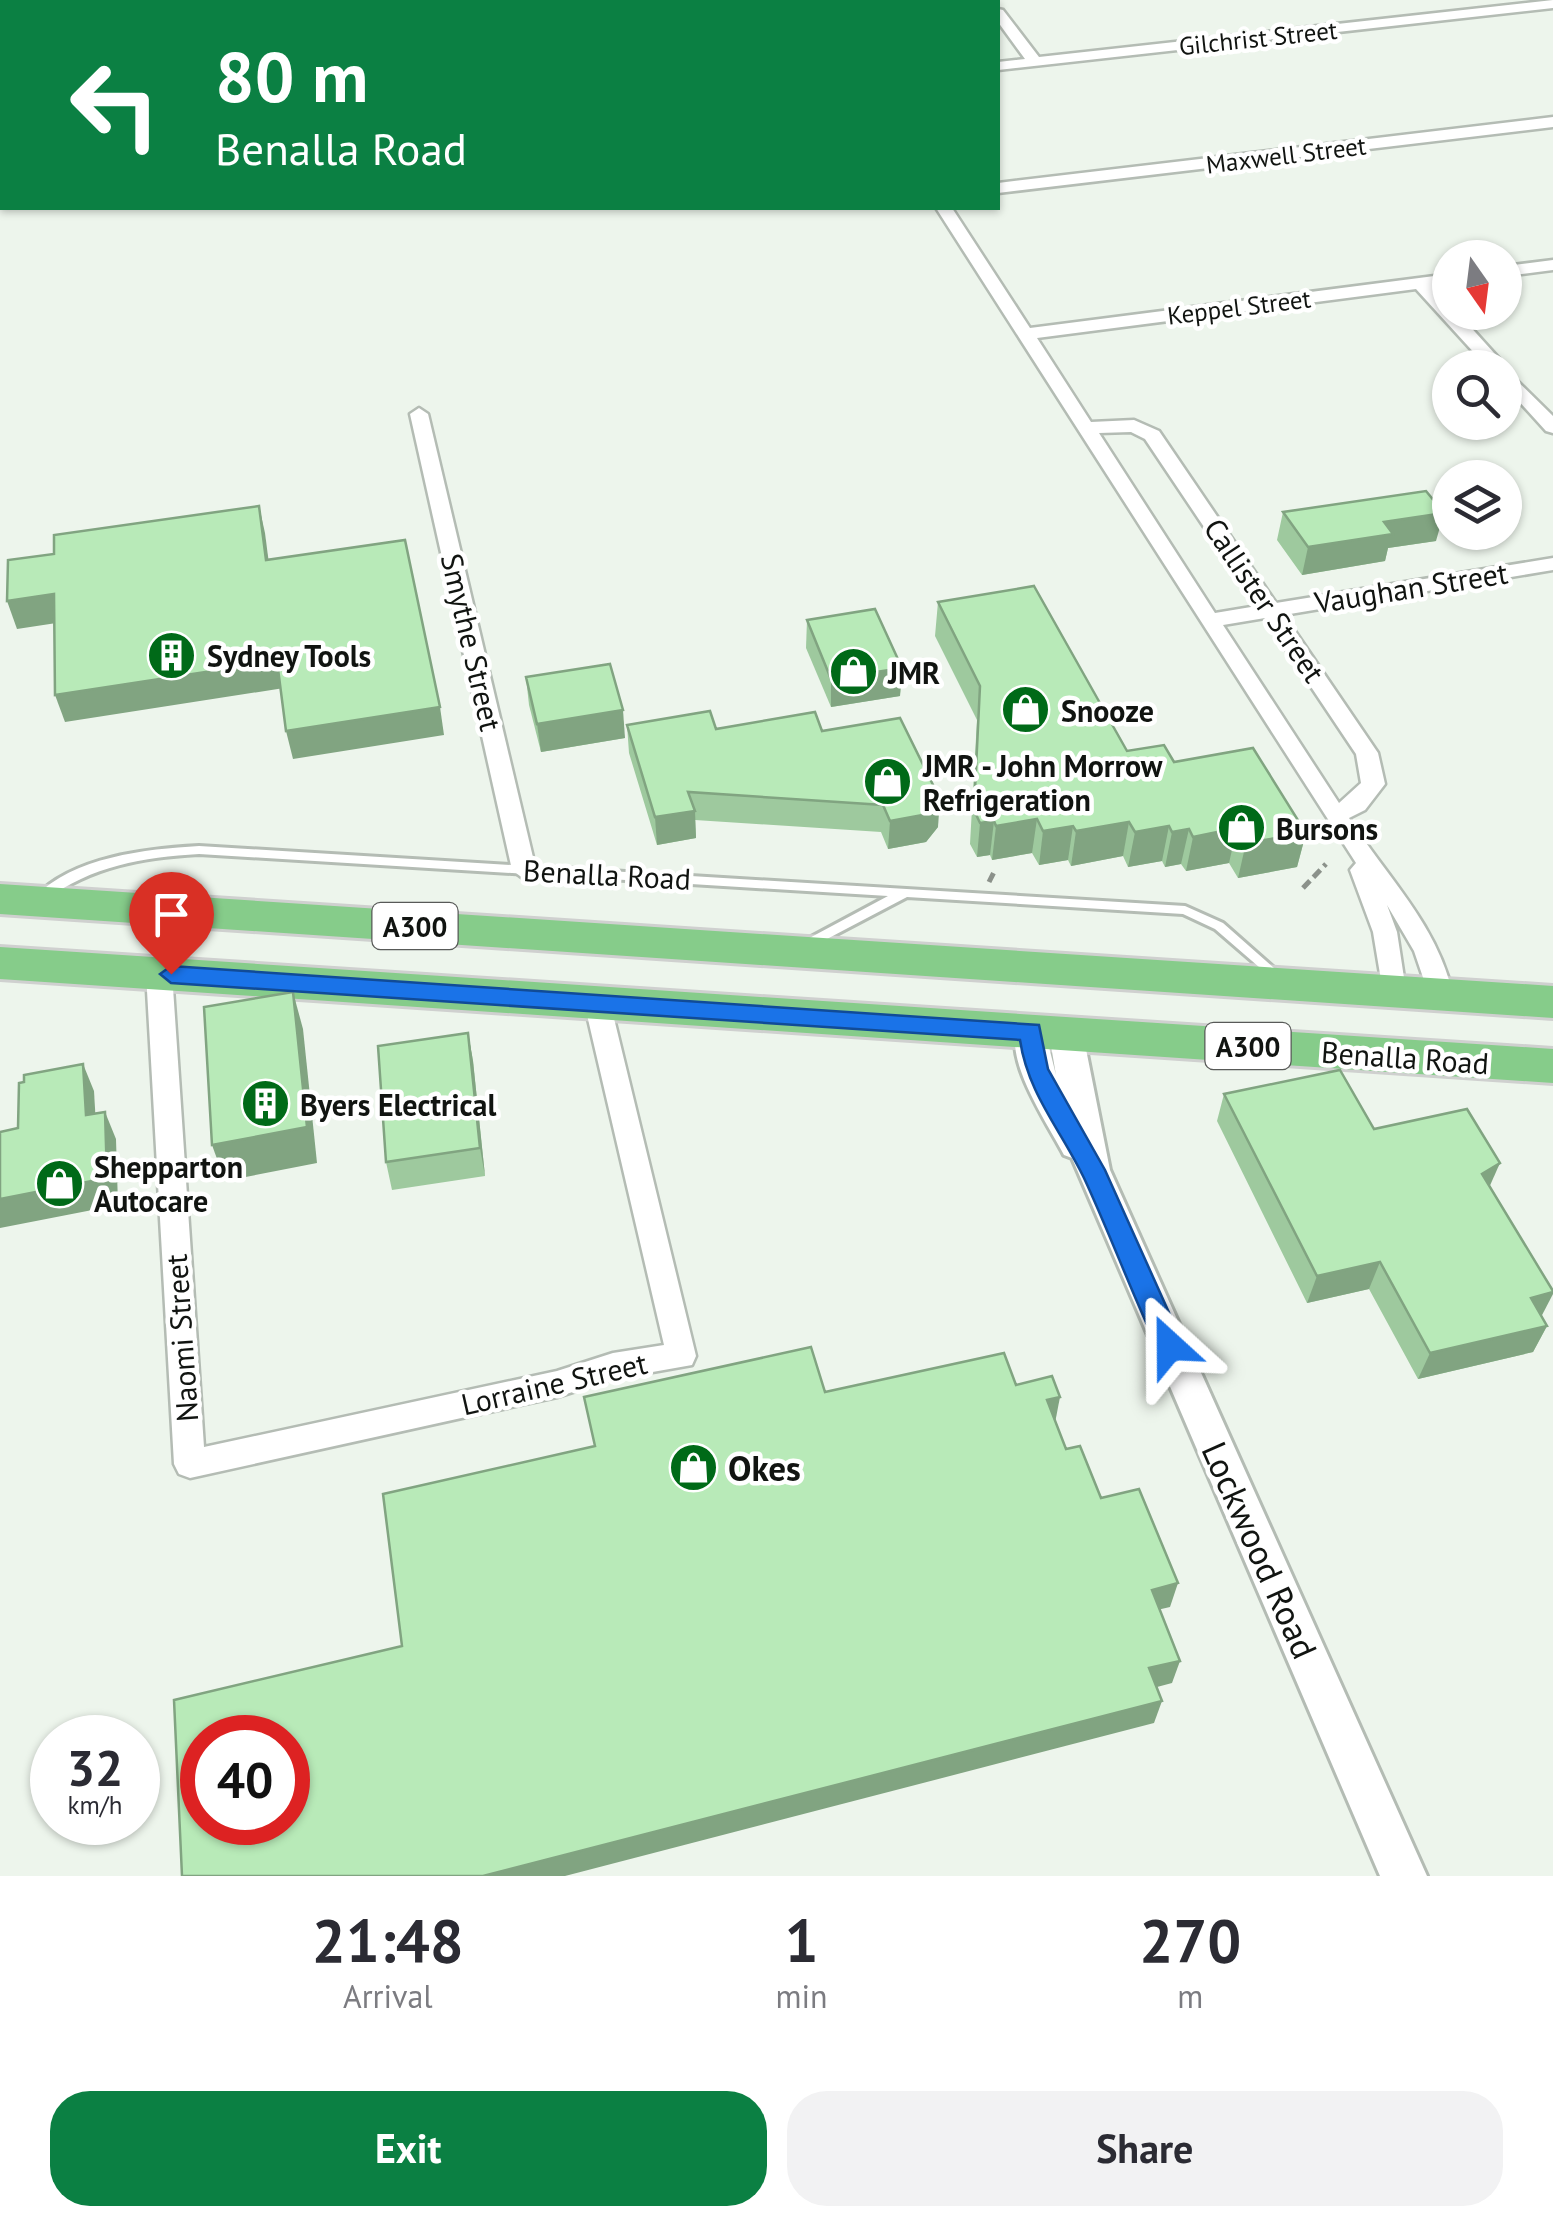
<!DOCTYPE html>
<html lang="en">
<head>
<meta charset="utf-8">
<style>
  :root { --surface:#fff; --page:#f2f2f3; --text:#2b2b33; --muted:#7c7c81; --accent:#0b8043 }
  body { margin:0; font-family:"PT Sans",sans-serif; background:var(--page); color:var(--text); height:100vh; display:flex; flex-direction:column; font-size:38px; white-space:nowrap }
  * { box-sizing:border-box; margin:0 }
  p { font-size:32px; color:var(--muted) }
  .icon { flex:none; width:55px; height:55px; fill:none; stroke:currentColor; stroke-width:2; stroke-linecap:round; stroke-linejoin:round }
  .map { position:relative; height:1876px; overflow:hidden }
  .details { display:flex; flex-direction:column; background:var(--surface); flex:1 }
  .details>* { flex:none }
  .guide { position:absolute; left:0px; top:0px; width:1000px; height:210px; box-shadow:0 2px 8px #0004; background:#0b8043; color:#fff; overflow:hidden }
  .needle { width:65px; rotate:166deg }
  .controls { position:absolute; left:1432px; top:240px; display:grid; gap:20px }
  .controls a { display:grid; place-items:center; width:90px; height:90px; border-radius:50%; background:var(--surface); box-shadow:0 2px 8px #0004; font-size:50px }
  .speed { position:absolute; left:30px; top:1715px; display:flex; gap:20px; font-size:50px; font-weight:700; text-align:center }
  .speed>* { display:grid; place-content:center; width:130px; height:130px; border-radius:50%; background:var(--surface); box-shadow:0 2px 8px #0004; line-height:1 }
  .speed small { font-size:25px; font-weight:400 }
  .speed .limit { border:15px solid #d22; background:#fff; color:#111 }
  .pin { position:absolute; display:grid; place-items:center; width:85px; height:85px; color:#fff; margin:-102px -42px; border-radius:50% 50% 50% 0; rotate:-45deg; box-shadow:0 0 10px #0007 }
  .pin .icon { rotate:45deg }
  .me { position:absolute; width:110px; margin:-55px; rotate:336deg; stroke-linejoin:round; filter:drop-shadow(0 0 8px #0008) }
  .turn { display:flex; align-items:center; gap:35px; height:210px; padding:0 50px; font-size:45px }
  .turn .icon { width:130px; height:130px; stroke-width:2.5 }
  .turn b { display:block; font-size:70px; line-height:85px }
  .eta { display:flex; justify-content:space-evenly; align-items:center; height:170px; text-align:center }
  .eta b { font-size:60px; font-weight:600; line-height:70px }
  .button { display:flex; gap:20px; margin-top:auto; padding:20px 50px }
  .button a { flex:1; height:115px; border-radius:40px; background:var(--accent); color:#fff; font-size:40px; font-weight:600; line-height:115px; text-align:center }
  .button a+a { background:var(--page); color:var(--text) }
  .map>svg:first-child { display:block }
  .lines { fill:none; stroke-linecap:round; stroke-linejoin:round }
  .service-casing { stroke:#b4bcb4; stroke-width:6 }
  .minor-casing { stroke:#b4bcb4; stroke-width:5 }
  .tertiary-casing { stroke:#b4bcb4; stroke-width:6 }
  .trunk-casing { stroke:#cfd0cf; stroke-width:6 }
  .path-far1 { stroke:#8b918a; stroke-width:4; stroke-dasharray:6 4; stroke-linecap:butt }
  .path { stroke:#8b918a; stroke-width:5; stroke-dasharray:10 5; stroke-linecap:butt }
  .service { fill:#fff; fill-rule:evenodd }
  .minor { fill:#fff; fill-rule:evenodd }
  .tertiary { fill:#fff; fill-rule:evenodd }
  .trunk { fill:#86cc8a; fill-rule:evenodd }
  .wall { fill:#9ec99e }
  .shaded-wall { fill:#81a481 }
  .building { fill:#b8eab8; stroke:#81a481; stroke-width:2.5; fill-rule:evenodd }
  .route { fill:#1a73e8; stroke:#114b97; stroke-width:2.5 }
  .labels { text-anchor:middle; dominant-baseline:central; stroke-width:9; stroke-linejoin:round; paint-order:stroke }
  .far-street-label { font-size:25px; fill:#111411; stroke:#fff }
  .shield { fill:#fff; stroke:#585a58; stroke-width:2.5 }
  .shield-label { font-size:28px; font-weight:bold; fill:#111411 }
  .street-label { font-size:30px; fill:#111411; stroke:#fff }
  .poi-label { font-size:30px; font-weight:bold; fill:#111411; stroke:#fff; text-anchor:start }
  .near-poi-label { font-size:35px; font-weight:bold; fill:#111411; stroke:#fff; text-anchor:start }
  .near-street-label { font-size:35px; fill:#111411; stroke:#fff }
</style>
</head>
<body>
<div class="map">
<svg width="1553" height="1876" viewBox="0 0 1553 1876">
  <rect width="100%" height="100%" fill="#edf5ec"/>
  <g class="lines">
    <defs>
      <path id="service" d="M199,846L1185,906L1223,923L1283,976L1281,979H1273L1215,929L1183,914L907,897L806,950L800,945L802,942L888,896L199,854C143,857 92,866 45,900L41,901L35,897C73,857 146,849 199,846Z"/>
      <g id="minor">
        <path d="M194,0H208L209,2H195Z"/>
        <rect x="430" y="0" width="14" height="2"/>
        <path d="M704,0H719L720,2H706Z"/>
        <path d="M1553,0V8L998,70V62L1025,59L998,22V9L1003,10L1039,57Z"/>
        <rect x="0" y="44" width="2" height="8"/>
        <path d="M1553,117V127L998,193V183Z"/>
        <rect x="0" y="146" width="2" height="10"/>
        <path d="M936,208H952L1030,328L1450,274V284L1433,286L1450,305V312H1457L1504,364L1506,370L1553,416V433L1546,431L1505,386V368H1488L1416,289L1037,338L1091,422L1134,420L1159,431L1276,603L1553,558V570L1284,615L1378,753L1385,784L1365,810L1349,818C1387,877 1436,923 1453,994L1449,1001H1431L1414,951L1387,905L1397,932L1406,991L1402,998H1384L1373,932L1350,870L1356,863ZM1131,432L1145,439L1257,606L1215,613L1099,433ZM1265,618L1356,754L1361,783L1339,803L1223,625Z"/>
        <path d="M1553,260V270L1505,276V266Z"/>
        <path d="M419,408L428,414L536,870L524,879L512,870L410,414Z"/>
        <path d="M159,964L168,966L172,973L204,1447L557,1371L613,1353L664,1345L584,1002L588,995H606L610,1002L696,1356L692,1365L613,1379L557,1397L190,1478L179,1474L174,1464L146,973L150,966Z"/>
      </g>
      <path id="tertiary" d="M1031,1019L1043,1023L1056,1075L1049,1034L1054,1025L1066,1021L1078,1025L1083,1034L1110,1170L1427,1876H1380L1072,1158L1064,1155C1048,1124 1001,1057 1019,1023Z"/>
      <g id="trunk">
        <path d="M0,884L1553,986V1018L0,914Z"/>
        <path d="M0,947L1553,1049V1083L0,979Z"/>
      </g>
    </defs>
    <use href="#service" class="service-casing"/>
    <use href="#minor" class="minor-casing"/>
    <use href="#tertiary" class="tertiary-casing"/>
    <use href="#trunk" class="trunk-casing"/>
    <path class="path-far1" d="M737,0L746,2"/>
    <g class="path">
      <path d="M989,882L995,870"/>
      <path d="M1303,888L1326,864"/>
    </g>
    <use href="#service" class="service"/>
    <use href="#minor" class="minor"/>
    <use href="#tertiary" class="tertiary"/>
    <use href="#trunk" class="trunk"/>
  </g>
  <g class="wall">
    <path d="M1283,512L1436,541L1388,548L1385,561L1302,575L1277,540Z"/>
    <path d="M938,602L1127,751L1174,762L1306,833L1297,867L1238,878L1229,863L1186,871L1181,864L1165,867L1162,861L1128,867L1123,856L1071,866L1068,860L1039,865L1032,853L992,860L990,855L977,857L970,844L977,720L935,636Z"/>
    <path d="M807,620L902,668L900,696L831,707L806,648Z"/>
    <path d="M526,677L625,738L541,752L529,705Z"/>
    <path d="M627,725L822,731L938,827L926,842L888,849L881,832L695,820L696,838L657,845L629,753Z"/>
    <path d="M468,1033L473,1061L485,1176L392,1190L386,1162Z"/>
    <path d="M1224,1094L1374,1129L1490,1187L1541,1316L1547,1326L1533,1352L1418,1379L1369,1289L1307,1303L1217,1121Z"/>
  </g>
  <g class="shaded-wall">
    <path d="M259,506L265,533L272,587L266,560Z"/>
    <path d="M1444,513L1436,541L1388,548L1385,561L1302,575L1308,547L1384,522Z"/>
    <path d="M54,594L63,622L17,629L7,601Z"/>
    <path d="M277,661L284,688L65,722L55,695Z"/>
    <path d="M902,668L900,696L831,707V679Z"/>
    <path d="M440,707L444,735L293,759L286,731Z"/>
    <path d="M623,710L625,738L541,752L537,724Z"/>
    <path d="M940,799L938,827L926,842L888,849L890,821Z"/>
    <path d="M695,811L696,838L657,845L655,817Z"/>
    <path d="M1037,819L1032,853L992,860L996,826Z"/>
    <path d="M994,821L990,855L977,857L980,823Z"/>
    <path d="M1129,822L1123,856L1071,866L1076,831Z"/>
    <path d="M1073,826L1068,860L1039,865L1043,831Z"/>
    <path d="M1169,826L1162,861L1128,867L1135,832Z"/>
    <path d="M1237,828L1229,863L1186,871L1193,837Z"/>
    <path d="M1189,829L1181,864L1165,867L1172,832Z"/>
    <path d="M1306,833L1297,867L1238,878L1246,843Z"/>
    <path d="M293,992L303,1029L317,1163L225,1181L212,1145Z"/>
    <path d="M468,1033L473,1061L485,1176L480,1148Z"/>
    <path d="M83,1064L94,1091L97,1143L86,1115Z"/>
    <path d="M105,1112L116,1139L118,1205L0,1228V1199Z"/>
    <path d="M1500,1163L1488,1190L1482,1174Z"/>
    <path d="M1380,1262L1369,1289L1307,1303L1317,1276Z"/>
    <path d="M1553,1292V1294L1540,1319L1531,1298Z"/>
    <path d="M1547,1326L1533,1352L1418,1379L1430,1353Z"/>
    <path d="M1060,1397L1055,1423L1047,1400Z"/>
    <path d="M1178,1583L1170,1607L1144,1613L1152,1590Z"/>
    <path d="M1180,1661L1172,1683L1142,1691L1149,1668Z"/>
    <path d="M1162,1701L1154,1723L565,1876H483Z"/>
  </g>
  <g class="building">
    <path d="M1426,491L1444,513L1384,522L1393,534L1308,547L1283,512Z"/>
    <path d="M259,506L266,560L405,540L440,707L286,731L277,661L55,695L54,594L7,601L8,560L54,554V535Z"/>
    <path d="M1034,586L1127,751L1164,745L1174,762L1253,748L1306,833L1246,843L1237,828L1193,837L1189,829L1172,832L1169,826L1135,832L1129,822L1076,831L1073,826L1043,831L1037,819L996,826L994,821L980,823L974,810L980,686L938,602Z"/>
    <path d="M875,609L902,668L831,679L807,620Z"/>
    <path d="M610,664L623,710L537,724L526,677Z"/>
    <path d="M710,711L716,729L815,712L822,731L900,718L940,799L928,814L890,821L883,805L688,792L695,811L655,817L627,725Z"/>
    <path d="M293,992L307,1127L212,1145L204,1007Z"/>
    <path d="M468,1033L480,1148L386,1162L378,1046Z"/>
    <path d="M83,1064L86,1115L105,1112L107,1178L0,1199V1132L18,1128L19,1083L24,1082V1075Z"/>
    <path d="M1340,1070L1374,1129L1467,1109L1500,1163L1482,1174L1553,1291V1292L1531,1298L1547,1326L1430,1353L1380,1262L1317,1276L1224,1094Z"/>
    <path d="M811,1347L825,1392L1004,1353L1016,1385L1052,1376L1060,1397L1047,1400L1066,1449L1080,1446L1101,1498L1139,1489L1178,1583L1152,1590L1180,1661L1149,1668L1162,1701L483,1876H182L174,1700L402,1646L383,1494L595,1446L584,1397ZM202,1738H288V1822H202Z"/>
  </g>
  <path class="route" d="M171,966L1039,1025L1048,1069L1105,1170L1184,1346L1180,1355L1170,1358L1161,1355C1133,1297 1111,1236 1084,1178C1061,1130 1028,1094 1020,1040L171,983L160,974Z"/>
  <defs>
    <symbol id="building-disc" viewBox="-11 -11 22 22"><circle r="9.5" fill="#006a18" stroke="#fff"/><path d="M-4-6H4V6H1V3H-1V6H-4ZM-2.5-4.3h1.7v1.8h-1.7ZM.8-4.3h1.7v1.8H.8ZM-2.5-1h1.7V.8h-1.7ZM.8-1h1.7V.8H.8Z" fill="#fff"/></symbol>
    <symbol id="shop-disc" viewBox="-11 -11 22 22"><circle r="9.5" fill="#006a18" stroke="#fff"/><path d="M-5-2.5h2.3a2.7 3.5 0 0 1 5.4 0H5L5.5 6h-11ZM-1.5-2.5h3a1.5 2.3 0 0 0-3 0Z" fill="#fff"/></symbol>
  </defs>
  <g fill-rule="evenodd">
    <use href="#building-disc" x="144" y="628" width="55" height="55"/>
    <use href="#shop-disc" x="826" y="644" width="55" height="55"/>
    <use href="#shop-disc" x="998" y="682" width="55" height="55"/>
    <use href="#shop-disc" x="860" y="754" width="55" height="55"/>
    <use href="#shop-disc" x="1214" y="800" width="55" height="55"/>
    <use href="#building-disc" x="238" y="1076" width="55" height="55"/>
    <use href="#shop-disc" x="32" y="1156" width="55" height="55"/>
    <use href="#shop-disc" x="666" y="1440" width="55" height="55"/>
  </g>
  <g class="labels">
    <g class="far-street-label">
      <text transform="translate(1258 38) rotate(-6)">Gilchrist Street</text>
      <text transform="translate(1286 155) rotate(-7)">Maxwell Street</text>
      <text transform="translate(1239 307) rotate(-7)">Keppel Street</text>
    </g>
    <g class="shield">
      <rect x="372.5" y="903" width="85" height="46" rx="8"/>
      <rect x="1205.5" y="1023" width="85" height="46" rx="8"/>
    </g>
    <g class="shield-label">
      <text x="415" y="926">A300</text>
      <text x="1248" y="1046">A300</text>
    </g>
    <g class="street-label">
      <text transform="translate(1411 587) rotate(-9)">Vaughan Street</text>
      <text transform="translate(1265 600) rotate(56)">Callister Street</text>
      <text transform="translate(472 642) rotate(77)">Smythe Street</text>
      <text transform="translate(607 874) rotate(3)">Benalla Road</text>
      <text transform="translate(1405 1057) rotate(4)">Benalla Road</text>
      <text transform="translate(181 1338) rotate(-94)">Naomi Street</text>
      <text transform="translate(554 1383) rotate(-13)">Lorraine Street</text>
    </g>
    <g class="poi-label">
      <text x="207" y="655">Sydney Tools</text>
      <text x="888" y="672">JMR</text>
      <text x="1061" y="710">Snooze</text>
      <text x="923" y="765">JMR - John Morrow<tspan x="923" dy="34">Refrigeration</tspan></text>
      <text x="1276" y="828">Bursons</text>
      <text x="300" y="1104">Byers Electrical</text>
      <text x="94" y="1166">Shepparton<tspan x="94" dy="34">Autocare</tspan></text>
    </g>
    <g class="near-poi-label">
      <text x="728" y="1468">Okes</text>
    </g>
    <g class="near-street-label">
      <text transform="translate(1260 1550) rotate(66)">Lockwood Road</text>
    </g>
  </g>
</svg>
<div class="controls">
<a><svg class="needle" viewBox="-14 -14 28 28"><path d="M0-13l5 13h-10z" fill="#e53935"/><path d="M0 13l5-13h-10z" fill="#7c7c81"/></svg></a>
<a><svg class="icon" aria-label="search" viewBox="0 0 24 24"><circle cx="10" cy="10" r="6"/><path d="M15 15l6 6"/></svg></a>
<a><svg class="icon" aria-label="layers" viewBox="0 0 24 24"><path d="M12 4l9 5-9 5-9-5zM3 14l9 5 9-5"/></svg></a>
</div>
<div class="speed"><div>32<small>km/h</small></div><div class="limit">40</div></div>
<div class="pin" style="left:171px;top:974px;background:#d93025"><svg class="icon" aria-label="arrive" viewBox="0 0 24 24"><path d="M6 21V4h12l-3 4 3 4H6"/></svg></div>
<svg class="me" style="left:1170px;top:1346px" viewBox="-20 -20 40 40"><path d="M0-17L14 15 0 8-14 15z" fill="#1a73e8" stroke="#fff" stroke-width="4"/></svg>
<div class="guide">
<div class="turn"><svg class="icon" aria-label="left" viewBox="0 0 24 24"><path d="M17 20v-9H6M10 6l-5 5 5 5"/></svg><div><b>80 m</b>Benalla Road</div></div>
</div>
</div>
<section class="details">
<div class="eta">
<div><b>21:48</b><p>Arrival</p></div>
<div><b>1</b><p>min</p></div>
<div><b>270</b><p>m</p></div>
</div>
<div class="button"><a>Exit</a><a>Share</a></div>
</section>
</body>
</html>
